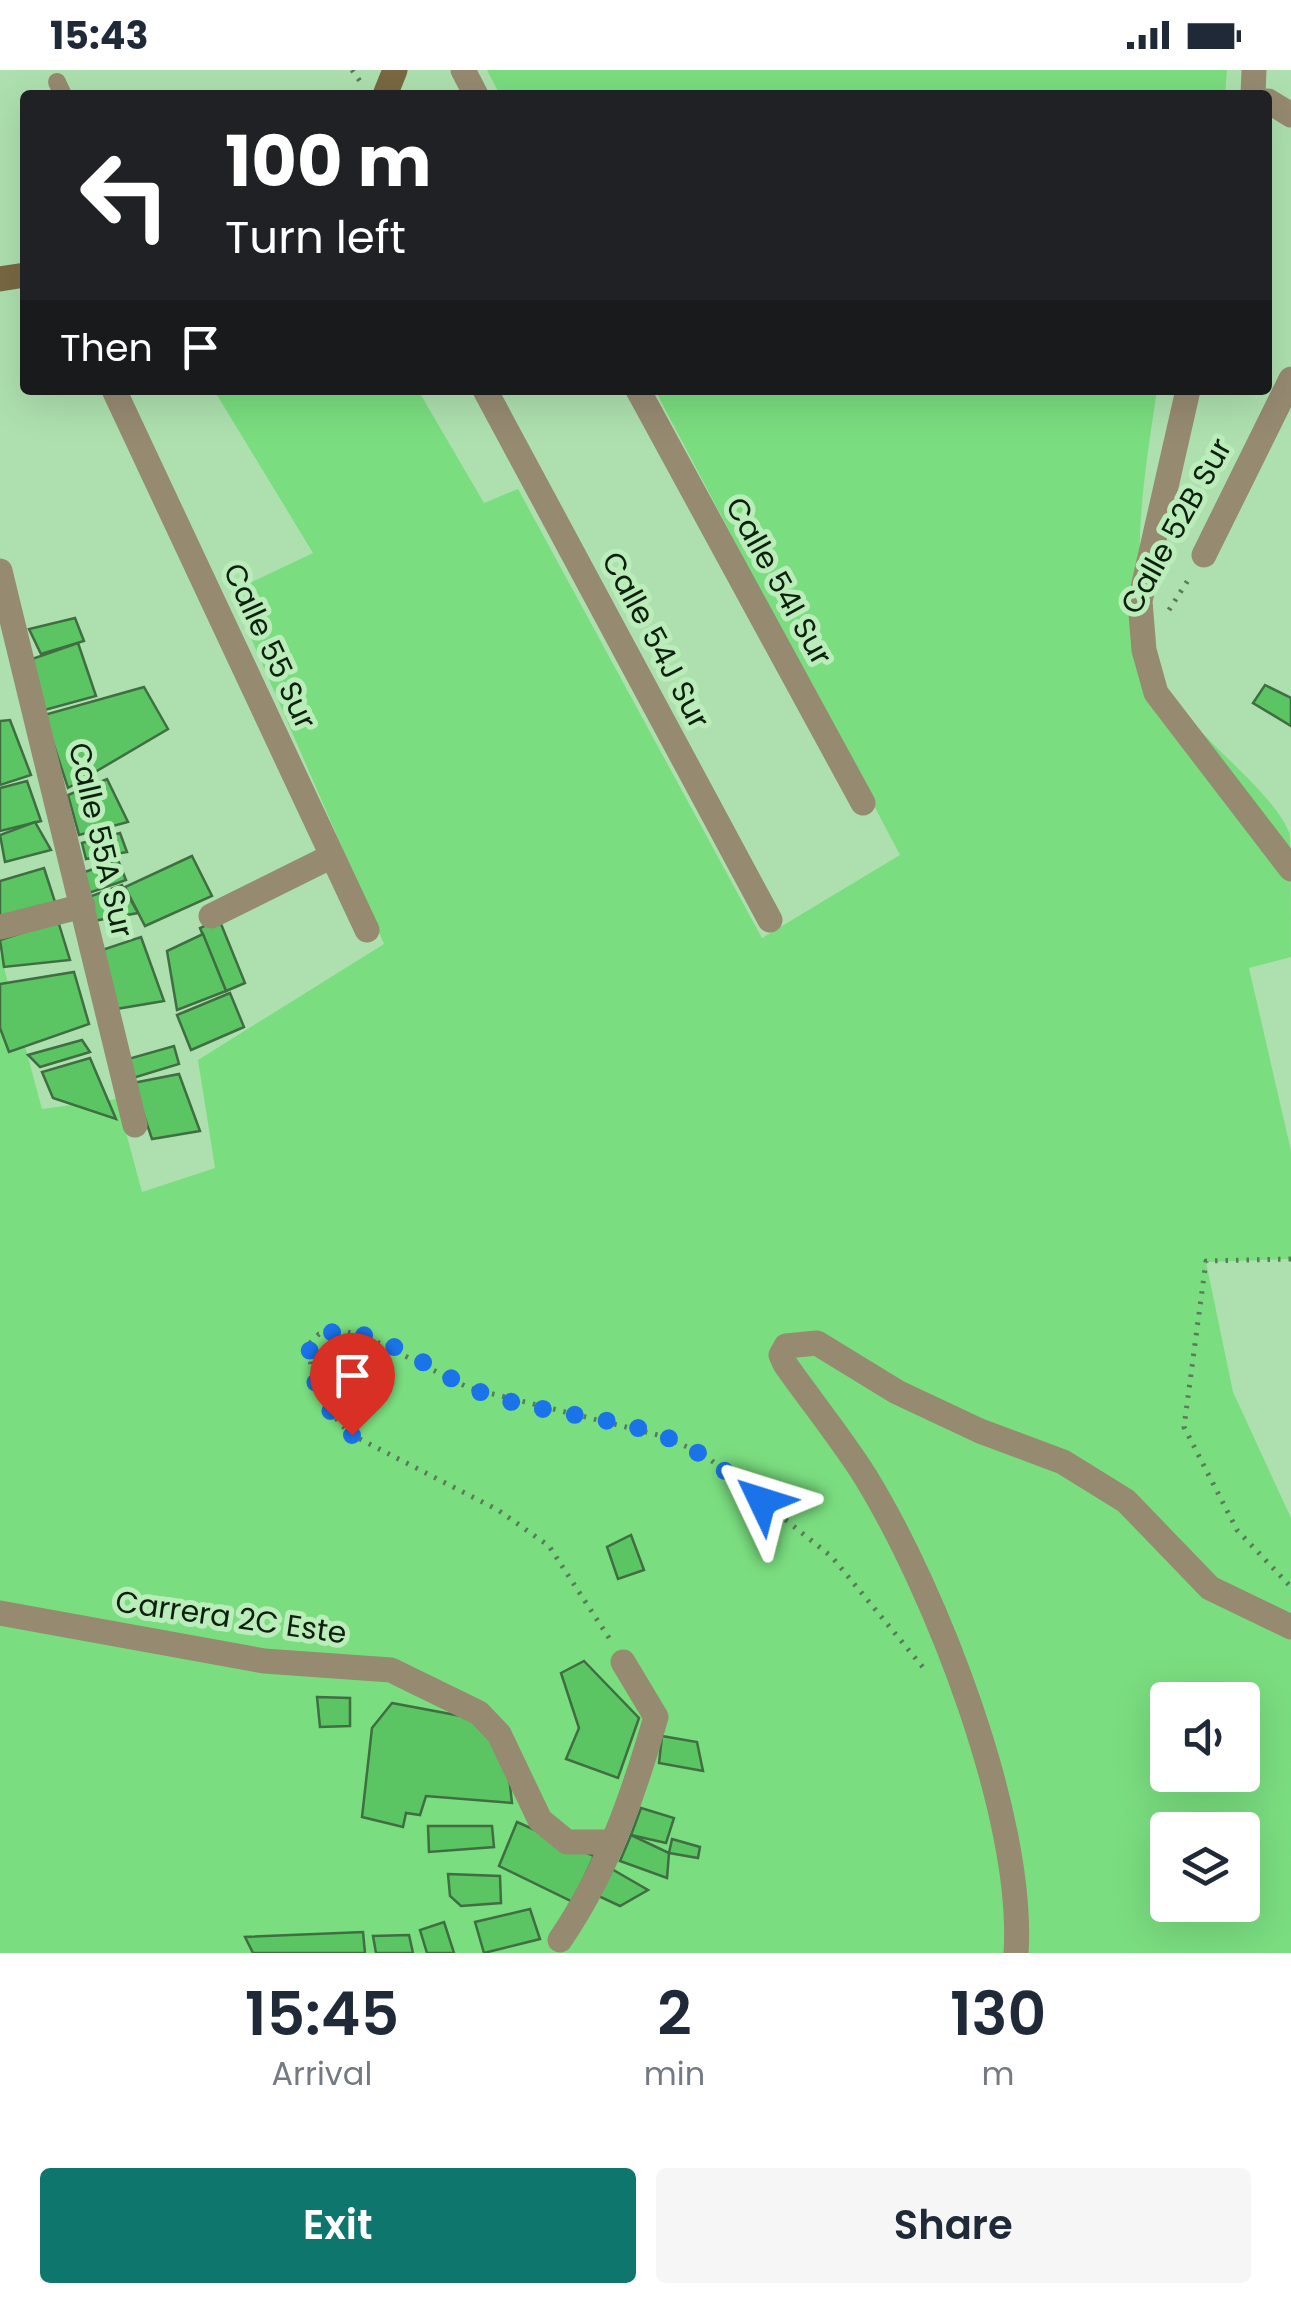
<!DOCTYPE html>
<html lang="en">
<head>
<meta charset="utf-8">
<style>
  :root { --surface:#fff; --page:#f6f6f7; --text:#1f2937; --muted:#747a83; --accent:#0f766e }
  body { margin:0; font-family:Poppins,sans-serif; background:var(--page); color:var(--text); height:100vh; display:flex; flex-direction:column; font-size:38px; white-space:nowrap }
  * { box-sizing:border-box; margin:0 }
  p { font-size:32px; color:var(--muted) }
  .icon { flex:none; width:55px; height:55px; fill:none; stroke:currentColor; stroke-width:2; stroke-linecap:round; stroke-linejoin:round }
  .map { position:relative; height:1883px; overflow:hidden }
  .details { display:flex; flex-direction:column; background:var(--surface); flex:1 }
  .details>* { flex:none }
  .hud { position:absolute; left:20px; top:20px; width:1252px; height:305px; border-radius:10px; box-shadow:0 10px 40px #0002; background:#202124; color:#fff; overflow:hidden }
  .controls { position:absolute; left:1150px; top:1612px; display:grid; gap:20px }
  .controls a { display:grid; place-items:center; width:110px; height:110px; border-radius:10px; background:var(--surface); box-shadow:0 10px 40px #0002; font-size:50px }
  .pin { position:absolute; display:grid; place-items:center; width:85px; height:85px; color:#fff; margin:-102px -42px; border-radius:50% 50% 50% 0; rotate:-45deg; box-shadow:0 0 10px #0007 }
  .pin .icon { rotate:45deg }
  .me { position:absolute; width:110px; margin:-55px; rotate:311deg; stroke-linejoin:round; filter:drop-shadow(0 0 8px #0008) }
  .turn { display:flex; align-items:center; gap:35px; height:210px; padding:0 40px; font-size:45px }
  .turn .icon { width:130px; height:130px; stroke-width:2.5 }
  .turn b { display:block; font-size:70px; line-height:85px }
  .then { display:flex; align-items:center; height:95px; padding:0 40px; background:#0003; gap:20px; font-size:38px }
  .eta { display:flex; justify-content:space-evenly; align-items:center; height:170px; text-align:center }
  .eta b { font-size:60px; font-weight:600; line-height:70px }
  .button { display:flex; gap:20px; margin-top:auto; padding:20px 40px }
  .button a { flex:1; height:115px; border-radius:10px; background:var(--accent); color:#fff; font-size:40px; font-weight:600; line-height:115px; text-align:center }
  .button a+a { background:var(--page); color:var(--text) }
  .status { display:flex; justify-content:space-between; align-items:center; height:70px; padding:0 50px; background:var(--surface); direction:ltr }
  .status svg { height:28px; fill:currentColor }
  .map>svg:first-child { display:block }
  .green { fill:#7add7f; fill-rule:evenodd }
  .building { fill:#5ac562; stroke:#406d42; stroke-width:2.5 }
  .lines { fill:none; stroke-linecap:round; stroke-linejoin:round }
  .path { stroke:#597b5a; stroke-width:5; stroke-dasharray:2.5 8; stroke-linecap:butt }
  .lane { stroke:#968a71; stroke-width:18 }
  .street { stroke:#968a71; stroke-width:25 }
  .secondary { stroke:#796843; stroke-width:25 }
  .route { stroke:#1a73e8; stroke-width:18; stroke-dasharray:0 32.4 }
  .labels { text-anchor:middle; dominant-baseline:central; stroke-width:10; stroke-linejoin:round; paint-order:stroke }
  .street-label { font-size:30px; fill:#0d200e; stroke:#bbedbb }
</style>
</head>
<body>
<div class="status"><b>15:43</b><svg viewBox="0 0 49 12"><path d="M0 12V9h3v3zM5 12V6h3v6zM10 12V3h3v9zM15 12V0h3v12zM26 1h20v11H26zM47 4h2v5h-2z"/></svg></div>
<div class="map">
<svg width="1291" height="1883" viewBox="0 0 1291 1883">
  <rect width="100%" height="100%" fill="#aee0af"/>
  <g class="green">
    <path d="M487,0H1227L1225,25H500Z"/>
    <path d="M214,320H418L484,433L518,419L762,868L900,785L655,320H1157C1144,408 1122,529 1164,613C1190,665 1274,719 1290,765C1291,787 1291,859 1291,887L1249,898L1291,1081V1189L1206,1192L1233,1322L1291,1448V1883H0V883L42,1039L117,1029L142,1122L215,1098L198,990L384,874L231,522L313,483ZM1168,1630H1242V1705H1168ZM1168,1760H1242V1835H1168Z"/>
  </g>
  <g class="building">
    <path d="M75,548L84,571L41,584L29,559Z"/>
    <path d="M78,573L96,626L41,641L29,590Z"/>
    <path d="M1265,615L1291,628V656L1253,633Z"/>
    <path d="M144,617L168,659L68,718L44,645Z"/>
    <path d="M10,650L31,705L0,715V651Z"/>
    <path d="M107,709L128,752L79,765L68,725Z"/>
    <path d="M27,711L41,751L0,761V718Z"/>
    <path d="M35,752L51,780L5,792L0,765Z"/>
    <path d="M120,763L127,782L86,789L82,773Z"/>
    <path d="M192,786L212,826L145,856L125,817Z"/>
    <path d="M118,790L126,810L89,823L82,803Z"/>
    <path d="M44,798L56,835L0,848V811Z"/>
    <path d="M122,815L138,843L88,852L83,829Z"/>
    <path d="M219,849L245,913L226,921L200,858Z"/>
    <path d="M58,851L70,890L4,897L0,870Z"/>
    <path d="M203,864L226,921L177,940L167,881Z"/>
    <path d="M141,867L164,931L116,939L96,882Z"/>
    <path d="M74,902L89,954L9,982L0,958V914Z"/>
    <path d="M230,923L244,957L191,980L177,945Z"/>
    <path d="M82,970L90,982L40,997L28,985Z"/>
    <path d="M174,976L179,994L133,1008L128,989Z"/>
    <path d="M90,988L116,1049L53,1028L42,1002Z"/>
    <path d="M179,1004L200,1061L152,1069L133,1013Z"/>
    <path d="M631,1465L644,1500L618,1509L607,1477Z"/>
    <path d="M584,1591L639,1648L618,1708L566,1689L579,1658L561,1603Z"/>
    <path d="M317,1627L350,1628V1656L320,1657Z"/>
    <path d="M392,1633L477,1649L507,1689L512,1733L426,1726L420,1745L406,1743L403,1757L362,1747L372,1658Z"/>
    <path d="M662,1666L697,1672L703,1701L659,1693Z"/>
    <path d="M641,1738L674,1748L666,1773L631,1765Z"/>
    <path d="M517,1752L594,1786L573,1832L499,1796Z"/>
    <path d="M428,1756H492L494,1777L429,1782Z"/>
    <path d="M631,1765L669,1783L667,1808L620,1791Z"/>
    <path d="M672,1769L700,1777L698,1788L669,1783Z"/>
    <path d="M610,1798L648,1820L620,1836L592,1823Z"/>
    <path d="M448,1804L500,1806L501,1833L461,1836L450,1826Z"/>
    <path d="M530,1839L540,1869L484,1883L475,1852Z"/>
    <path d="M444,1852L454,1883H427L420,1860Z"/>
    <path d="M363,1862L365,1883H253L245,1867Z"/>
    <path d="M409,1865L413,1883H376L373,1866Z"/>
  </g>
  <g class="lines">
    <g class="path">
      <path d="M352,0L362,14"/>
      <path d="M1169,540L1190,507"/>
      <path d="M1291,1189L1206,1191L1184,1357L1237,1460L1291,1517"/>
      <path d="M609,1568L549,1476L498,1440L352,1365C326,1342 307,1308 310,1273L319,1264L343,1261L367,1267L469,1318L658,1365L702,1383L832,1487L926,1601"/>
    </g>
    <path class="lane" d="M57,12L63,25"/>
    <g class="street">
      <path d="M463,0L476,25"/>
      <path d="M1253,25L1254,0"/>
      <path d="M1268,31L1291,45"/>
      <path d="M114,320L367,860"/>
      <path d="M485,320L770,850"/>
      <path d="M638,320L863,733"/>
      <path d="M1188,320L1140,531L1144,580L1156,623L1291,799"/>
      <path d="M1204,485L1291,309"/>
      <path d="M0,501L135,1055"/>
      <path d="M211,846L332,786"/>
      <path d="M1,857L83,836"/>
      <path d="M0,1543L264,1591L391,1600L479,1643L499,1664L540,1750L567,1772H613"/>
      <path d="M560,1870C607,1801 633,1726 656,1647L623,1592"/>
      <path d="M1016,1883C1025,1749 936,1521 865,1406C841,1368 811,1331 785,1294L781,1285L786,1276L817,1273L897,1322L980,1361L1063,1392L1126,1431L1210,1518L1291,1557"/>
    </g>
    <g class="secondary">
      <path d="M385,25L395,0"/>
      <path d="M0,209L25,205"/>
    </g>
  </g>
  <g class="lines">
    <path class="route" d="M352,1365C326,1342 307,1308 310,1273C348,1237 426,1297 464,1315C529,1346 607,1342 673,1370C708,1385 733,1407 762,1431"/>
  </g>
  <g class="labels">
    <g class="street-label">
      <text transform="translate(1176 456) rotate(-61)">Calle 52B Sur</text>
      <text transform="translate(779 511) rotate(61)">Calle 54I Sur</text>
      <text transform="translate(656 570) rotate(62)">Calle 54J Sur</text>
      <text transform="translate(270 576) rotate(65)">Calle 55 Sur</text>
      <text transform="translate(101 770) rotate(77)">Calle 55A Sur</text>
      <text transform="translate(231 1547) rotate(8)">Carrera 2C Este</text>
    </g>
  </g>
</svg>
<div class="controls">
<a><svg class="icon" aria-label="sound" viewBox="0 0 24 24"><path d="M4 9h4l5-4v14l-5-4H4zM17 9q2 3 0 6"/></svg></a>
<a><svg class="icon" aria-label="layers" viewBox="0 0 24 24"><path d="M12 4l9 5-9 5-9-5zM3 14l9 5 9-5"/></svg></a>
</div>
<div class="pin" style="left:352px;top:1365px;background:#d93025"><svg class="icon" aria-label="arrive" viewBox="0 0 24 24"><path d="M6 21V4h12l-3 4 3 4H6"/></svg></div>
<svg class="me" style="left:762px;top:1431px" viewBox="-20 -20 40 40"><path d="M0-17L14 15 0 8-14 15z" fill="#1a73e8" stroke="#fff" stroke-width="4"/></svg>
<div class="hud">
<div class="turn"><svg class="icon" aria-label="left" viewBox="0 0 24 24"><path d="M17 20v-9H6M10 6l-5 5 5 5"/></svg><div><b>100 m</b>Turn left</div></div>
<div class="then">Then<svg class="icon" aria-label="arrive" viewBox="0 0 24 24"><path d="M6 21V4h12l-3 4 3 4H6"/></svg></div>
</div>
</div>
<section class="details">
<div class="eta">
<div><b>15:45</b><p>Arrival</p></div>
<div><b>2</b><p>min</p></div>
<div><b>130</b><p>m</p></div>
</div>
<div class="button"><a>Exit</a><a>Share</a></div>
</section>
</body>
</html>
